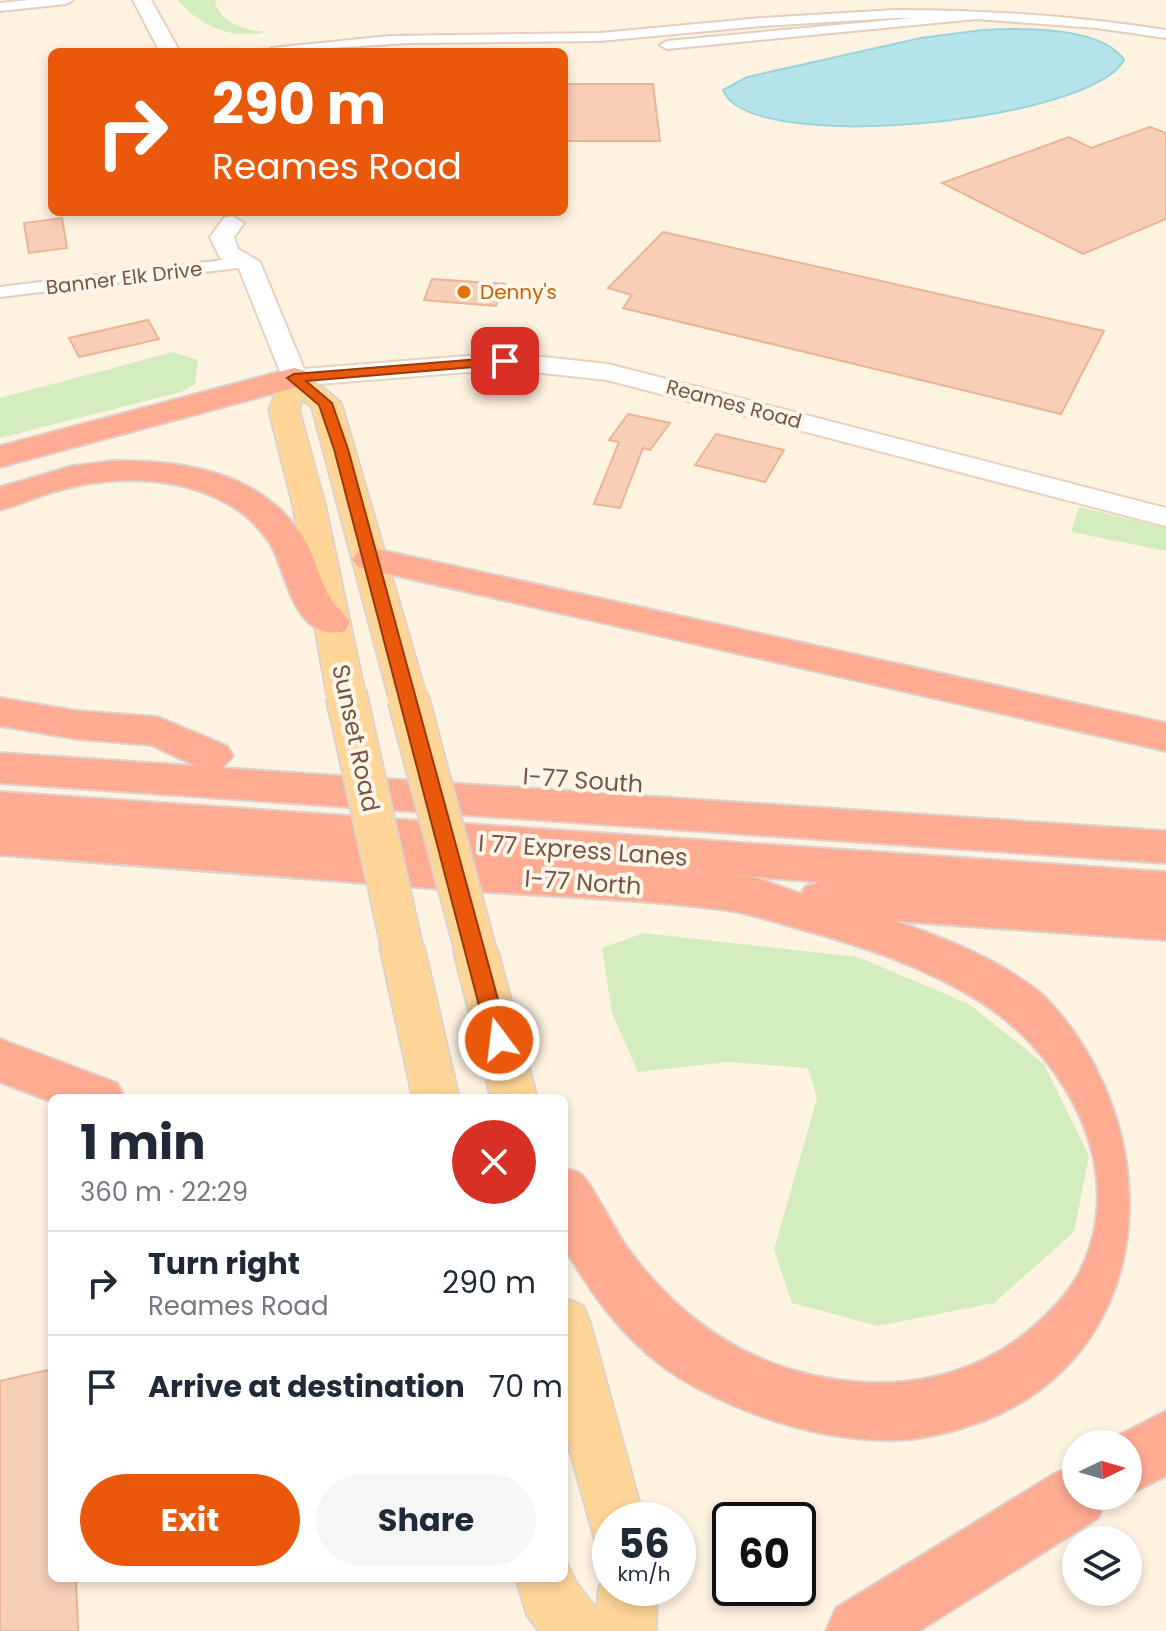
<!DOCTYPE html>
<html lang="en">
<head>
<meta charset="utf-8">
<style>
  :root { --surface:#fff; --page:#f6f6f7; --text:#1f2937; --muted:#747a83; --line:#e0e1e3; --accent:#ea580c }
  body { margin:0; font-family:Poppins,sans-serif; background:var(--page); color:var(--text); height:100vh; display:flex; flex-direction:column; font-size:30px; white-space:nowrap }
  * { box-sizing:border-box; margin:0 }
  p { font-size:26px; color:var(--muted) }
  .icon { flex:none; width:44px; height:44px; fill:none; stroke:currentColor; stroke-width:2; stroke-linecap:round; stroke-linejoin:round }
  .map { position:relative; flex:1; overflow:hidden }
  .panel { position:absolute; left:48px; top:1094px; width:520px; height:488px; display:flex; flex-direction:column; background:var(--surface); border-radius:12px; box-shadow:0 4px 12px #0003 }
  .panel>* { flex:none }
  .banner { position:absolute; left:48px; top:48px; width:520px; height:168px; border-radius:12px; box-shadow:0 4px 12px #0003; background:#ea580c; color:#fff; overflow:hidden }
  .needle { width:52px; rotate:85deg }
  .tools { position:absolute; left:1062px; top:1430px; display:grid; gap:16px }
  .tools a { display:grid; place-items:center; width:80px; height:80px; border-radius:50%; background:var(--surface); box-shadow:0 4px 12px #0003; font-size:40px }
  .speed { position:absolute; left:592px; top:1502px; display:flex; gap:16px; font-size:40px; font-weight:700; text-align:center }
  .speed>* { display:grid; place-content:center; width:104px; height:104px; border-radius:50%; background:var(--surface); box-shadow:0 4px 12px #0003; line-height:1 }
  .speed small { font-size:20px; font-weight:400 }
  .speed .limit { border:4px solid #111; border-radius:12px; background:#fff; color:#111 }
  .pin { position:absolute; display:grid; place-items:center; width:68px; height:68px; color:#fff; margin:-34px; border-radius:16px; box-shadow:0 4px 12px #0006 }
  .me { position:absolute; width:88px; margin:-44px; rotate:345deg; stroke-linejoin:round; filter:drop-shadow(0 0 6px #0008) }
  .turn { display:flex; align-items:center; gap:28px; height:168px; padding:0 32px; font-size:36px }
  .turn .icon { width:104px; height:104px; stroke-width:2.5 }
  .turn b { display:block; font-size:56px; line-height:68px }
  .round { display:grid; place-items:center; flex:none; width:84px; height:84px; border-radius:42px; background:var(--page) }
  .headline { display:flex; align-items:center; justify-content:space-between; height:136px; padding:0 32px }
  h1 { font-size:48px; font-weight:700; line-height:60px }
  .cta { display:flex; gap:16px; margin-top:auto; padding:16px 32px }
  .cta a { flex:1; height:92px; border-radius:48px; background:var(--accent); color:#fff; font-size:32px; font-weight:700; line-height:92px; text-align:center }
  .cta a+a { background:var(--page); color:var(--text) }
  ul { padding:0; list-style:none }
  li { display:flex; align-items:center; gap:24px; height:104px; padding:0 32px; border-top:2px solid var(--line) }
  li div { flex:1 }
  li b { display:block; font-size:30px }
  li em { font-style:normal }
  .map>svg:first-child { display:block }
  .green { fill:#d3edbe }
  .water { fill:#b4e3ea; stroke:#99d4dd; stroke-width:2 }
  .building { fill:#f7ceb6; stroke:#ebb495; stroke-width:2 }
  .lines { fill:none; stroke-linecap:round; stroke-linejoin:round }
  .street-casing { stroke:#e4cebc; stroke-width:4 }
  .secondary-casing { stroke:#ebd1bb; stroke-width:4 }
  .primary-casing { stroke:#dcd3cf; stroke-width:4 }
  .highway-casing { stroke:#dcd3cf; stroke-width:4 }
  .street { fill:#fff; fill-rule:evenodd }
  .secondary { fill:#fff; fill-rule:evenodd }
  .primary { fill:#ffd698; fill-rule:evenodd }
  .highway { fill:#ffac92; fill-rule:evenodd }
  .primary-bridge-casing { stroke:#dcd3cf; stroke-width:44; stroke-linecap:butt }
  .primary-bridge { stroke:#ffd698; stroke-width:40 }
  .route { fill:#ea580c; stroke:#983908; stroke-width:2 }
  .food-dot { fill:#e8710a; stroke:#fff6ea; stroke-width:3 }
  .labels { text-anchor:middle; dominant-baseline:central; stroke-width:8; stroke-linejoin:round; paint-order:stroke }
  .far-street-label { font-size:20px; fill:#785645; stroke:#fff6ea }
  .far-food-label { font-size:20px; fill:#c56008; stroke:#fff6ea; text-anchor:start }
  .street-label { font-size:24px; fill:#785645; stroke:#fff6ea }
</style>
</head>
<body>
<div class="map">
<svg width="1166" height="1631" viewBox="0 0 1166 1631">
  <rect width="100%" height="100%" fill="#fef2e1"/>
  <g class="green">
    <path d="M178,0H215C218,23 246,30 266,32C231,40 200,26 178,0Z"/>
    <path d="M173,352L198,360L195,384L181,392L0,438V398Z"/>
    <path d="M1079,507L1166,528V551L1071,532Z"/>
    <path d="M644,933L858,957L969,1004L1044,1064L1089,1156L1074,1232L994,1303L878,1326L792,1303L774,1250L817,1098L808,1068L729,1062L638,1072L612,1013L602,948Z"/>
  </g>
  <path class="water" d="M982,30C1020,28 1101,26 1124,60C1091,122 748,157 723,90L747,77L921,38Z"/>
  <g class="building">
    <path d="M564,84H653L660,141H564Z"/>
    <path d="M1150,127L1166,133V219L1083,254L942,183L1069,137L1091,148Z"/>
    <path d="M62,218L67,248L29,253L24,223Z"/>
    <path d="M663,232L1104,331L1061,414L623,308L632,295L608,288Z"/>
    <path d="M432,279L505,284L496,306L424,300Z"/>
    <path d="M148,320L159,339L79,357L69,338Z"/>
    <path d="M628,414L670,423L650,450L643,448L620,508L594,504L619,442L609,440Z"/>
    <path d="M716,434L784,450L765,482L695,465Z"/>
    <path d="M52,1369V1578H76L78,1631H0V1381Z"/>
  </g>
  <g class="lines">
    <defs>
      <g id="street">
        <path d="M29,0H73L66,4L0,11V3Z"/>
        <path d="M895,10C987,10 1075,16 1166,30V38L1097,28L976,19L667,49L660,45L667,41L913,18H895L761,26L600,41L409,43L265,52L272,48L390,36L600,33L761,18Z"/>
        <path d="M248,257L254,258V266L0,297V287Z"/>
      </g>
      <g id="secondary">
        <path d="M133,0H151L180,52H160Z"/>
        <path d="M232,216L244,223L234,237L238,249L260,262L304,369L505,353L608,364L1166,508V526L607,380L505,369L294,386L285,384L238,266L220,258L210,237L224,218Z"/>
      </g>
      <g id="primary">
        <path d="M294,369L304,372L341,403L427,698L421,707L408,710L395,707L389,698L312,407L302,399L299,410L325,505L365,694L359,703L346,706L333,703L327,694L293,505L269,410L284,372Z"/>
        <path d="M402,930L417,935L424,947L459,1098H413L380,947L387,935Z"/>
        <path d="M476,935L491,940L498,952L537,1098H491L454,952L461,940Z"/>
        <path d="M564,1298L583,1306L590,1323L644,1520H610V1546L595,1540L564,1429Z"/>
        <path d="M564,1557L575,1581L597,1610L599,1588L610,1566V1588H657L656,1631H539L527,1615L516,1578H564Z"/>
      </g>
      <g id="highway">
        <path d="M294,368L305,371L310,378L305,385L0,467V446Z"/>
        <path d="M113,461C184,460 261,472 303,537C315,556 319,580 331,599C336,608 345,613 350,622L345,631C297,643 288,581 273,549C268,538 255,524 246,516C191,473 111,473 46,494C31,499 16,506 0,510V487L73,466Z"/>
        <path d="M371,548L1166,723V751L358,567L352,559L358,551Z"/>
        <path d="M0,698L77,711L158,717L227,746L233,756L222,768L1166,831V863L0,783V753L196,766L151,745L77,739L0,726Z"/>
        <path d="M0,792L1166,872V940L895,921C947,939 1000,960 1043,995C1166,1120 1166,1347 986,1420C958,1430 929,1439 899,1440C827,1442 760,1421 697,1388C647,1362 609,1320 580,1273C575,1264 566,1254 564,1245C559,1222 564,1192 564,1168C570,1170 577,1171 582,1175C590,1181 618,1236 629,1250C671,1307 723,1349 792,1370C884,1397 979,1383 1047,1314C1061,1300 1074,1285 1082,1267C1128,1169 1066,1058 984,1004C925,966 859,945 793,927C771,921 748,913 726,910C632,898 536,896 442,889C294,877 147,866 0,855ZM730,875L820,882L805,887L801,894L757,878Z"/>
        <path d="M0,1039L117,1083L125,1098H52V1102L0,1082Z"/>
        <path d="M1166,1411V1476L1128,1495V1444L1106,1442Z"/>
        <path d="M1076,1465V1496H1107L1098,1518L919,1631H826L836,1608L1054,1474Z"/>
      </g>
    </defs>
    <use href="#street" class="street-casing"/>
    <use href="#secondary" class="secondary-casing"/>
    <use href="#primary" class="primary-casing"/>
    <use href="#highway" class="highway-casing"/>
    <use href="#street" class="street"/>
    <use href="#secondary" class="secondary"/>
    <use href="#primary" class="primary"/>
    <use href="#highway" class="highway"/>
    <defs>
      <g id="primary-bridge">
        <path d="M346,694L402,947"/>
        <path d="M408,698L476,952"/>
      </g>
    </defs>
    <use href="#primary-bridge" class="primary-bridge-casing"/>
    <use href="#primary-bridge" class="primary-bridge"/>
  </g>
  <path class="route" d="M505,357L512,361L510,364L306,381L332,403L348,449L509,1040L499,1048L488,1040L334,449L319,405L287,378L294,374Z"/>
  <circle class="food-dot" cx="464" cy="292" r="8"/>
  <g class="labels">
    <g class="far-street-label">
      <text transform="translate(124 278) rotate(-7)">Banner Elk Drive</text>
      <text transform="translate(734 404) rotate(15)">Reames Road</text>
    </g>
    <g class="far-food-label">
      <text x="480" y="292">Denny's</text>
    </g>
    <g class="street-label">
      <text transform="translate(356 738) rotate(78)">Sunset Road</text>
      <text transform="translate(583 780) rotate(4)">I-77 South</text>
      <text transform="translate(583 850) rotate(4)">I 77 Express Lanes</text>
      <text transform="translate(583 882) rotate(4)">I-77 North</text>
    </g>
  </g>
</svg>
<div class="tools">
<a><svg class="needle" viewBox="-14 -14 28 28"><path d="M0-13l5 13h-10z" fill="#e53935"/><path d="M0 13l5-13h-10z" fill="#747a83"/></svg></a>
<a><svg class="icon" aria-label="layers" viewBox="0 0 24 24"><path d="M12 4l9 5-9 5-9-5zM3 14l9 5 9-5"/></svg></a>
</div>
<div class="speed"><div>56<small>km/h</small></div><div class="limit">60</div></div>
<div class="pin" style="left:505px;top:361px;background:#d93025"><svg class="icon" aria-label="arrive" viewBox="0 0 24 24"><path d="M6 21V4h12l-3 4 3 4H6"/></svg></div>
<svg class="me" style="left:499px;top:1040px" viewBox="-20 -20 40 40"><circle r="17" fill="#ea580c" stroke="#fff" stroke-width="3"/><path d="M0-11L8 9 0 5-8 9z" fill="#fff"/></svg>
<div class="banner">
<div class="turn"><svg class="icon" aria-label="right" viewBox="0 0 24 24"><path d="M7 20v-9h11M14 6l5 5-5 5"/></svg><div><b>290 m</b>Reames Road</div></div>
</div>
<section class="panel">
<div class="headline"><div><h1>1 min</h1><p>360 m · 22:29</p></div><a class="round" style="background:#d93025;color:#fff"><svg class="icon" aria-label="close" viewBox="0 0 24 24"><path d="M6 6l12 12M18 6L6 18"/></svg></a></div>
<ul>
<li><svg class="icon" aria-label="right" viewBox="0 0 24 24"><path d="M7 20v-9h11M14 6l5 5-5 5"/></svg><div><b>Turn right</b><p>Reames Road</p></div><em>290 m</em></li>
<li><svg class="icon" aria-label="arrive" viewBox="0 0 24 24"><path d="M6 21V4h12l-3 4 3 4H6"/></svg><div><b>Arrive at destination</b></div><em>70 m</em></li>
</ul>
<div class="cta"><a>Exit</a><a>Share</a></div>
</section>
</div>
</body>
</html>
